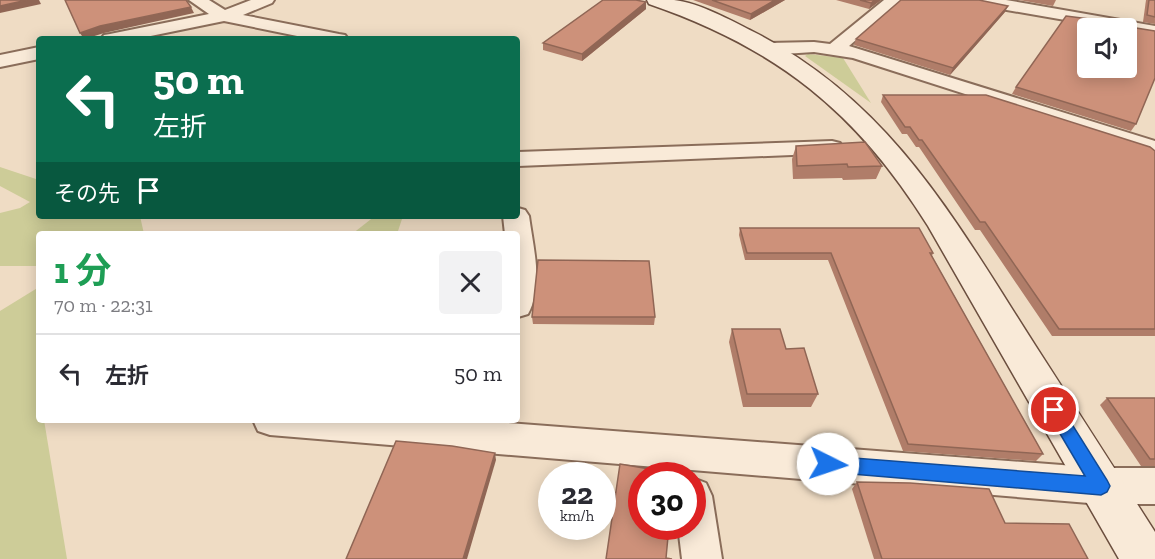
<!DOCTYPE html>
<html lang="ja">
<head>
<meta charset="utf-8">
<style>
  :root { --surface:#fff; --page:#f2f2f3; --text:#2b2b33; --muted:#7c7c81; --line:#e1e1e2 }
  body { margin:0; font-family:"Zilla Slab","Noto Sans JP",serif; background:var(--page); color:var(--text); height:100vh; display:flex; flex-direction:column; font-size:22px; white-space:nowrap }
  * { box-sizing:border-box; margin:0 }
  p { font-size:20px; color:var(--muted) }
  .icon { flex:none; width:33px; height:33px; fill:none; stroke:currentColor; stroke-width:2; stroke-linecap:round; stroke-linejoin:round }
  .map { position:relative; flex:1; overflow:hidden }
  .details { position:absolute; left:36px; top:231px; width:484px; height:192px; display:flex; flex-direction:column; background:var(--surface); border-radius:6px; box-shadow:0 3px 15px #0003 }
  .details>* { flex:none }
  .hud { position:absolute; left:36px; top:36px; width:484px; height:183px; border-radius:6px; box-shadow:0 3px 15px #0003; background:#0b6e4f; color:#fff; overflow:hidden }
  .tools { position:absolute; left:1077px; top:18px; display:grid; gap:12px }
  .tools a { display:grid; place-items:center; width:60px; height:60px; border-radius:6px; background:var(--surface); box-shadow:0 3px 15px #0003; font-size:30px }
  .speed { position:absolute; left:538px; top:462px; display:flex; gap:12px; font-size:30px; font-weight:700; text-align:center }
  .speed>* { display:grid; place-content:center; width:78px; height:78px; border-radius:50%; background:var(--surface); box-shadow:0 3px 15px #0003; line-height:1 }
  .speed small { font-size:15px; font-weight:400 }
  .speed .limit { border:9px solid #d22; background:#fff; color:#111 }
  .pin { position:absolute; display:grid; place-items:center; width:51px; height:51px; color:#fff; margin:-26px; border:3px solid #fff; border-radius:50%; box-shadow:0 2px 6px #0007 }
  .me { position:absolute; width:66px; margin:-33px; rotate:94deg; stroke-linejoin:round; filter:drop-shadow(0 0 4px #0008) }
  .turn { display:flex; align-items:center; gap:21px; height:126px; padding:0 18px; font-size:27px }
  .turn .icon { width:78px; height:78px; stroke-width:2.5 }
  .turn b { display:block; font-size:42px; line-height:51px }
  .then { display:flex; align-items:center; height:57px; padding:0 18px; background:#0003; gap:12px; font-size:22px }
  .round { display:grid; place-items:center; flex:none; width:63px; height:63px; border-radius:6px; background:var(--page) }
  .headline { display:flex; align-items:center; justify-content:space-between; height:102px; padding:0 18px }
  h1 { font-size:36px; font-weight:700; line-height:45px; color:#1e9e55 }
  ul { padding:0; list-style:none }
  li { display:flex; align-items:center; gap:18px; height:78px; padding:0 18px; border-top:2px solid var(--line) }
  li div { flex:1 }
  li b { display:block; font-size:22px }
  li em { font-style:normal }
  .map>svg:first-child { display:block }
  .green { fill:#cdcc98 }
  .lines { fill:none; stroke-linecap:round; stroke-linejoin:round }
  .street-casing { stroke:#8a6d5a; stroke-width:4 }
  .secondary-casing { stroke:#6b4e3e; stroke-width:3 }
  .street { fill:#f9ead8; fill-rule:evenodd }
  .secondary { fill:#f9ead8; fill-rule:evenodd }
  .wall { fill:#b07d69 }
  .shaded-wall { fill:#906655 }
  .building { fill:#cd917a; stroke:#906655; stroke-width:1.5; fill-rule:evenodd }
  .route { fill:#1a73e8; stroke:#114b97; stroke-width:1.5 }
</style>
</head>
<body>
<div class="map">
<svg width="1155" height="559" viewBox="0 0 1155 559">
  <rect width="100%" height="100%" fill="#efdcc4"/>
  <g class="green">
    <path d="M808,54L843,58L871,103L805,56Z"/>
    <path d="M0,167L39,180V216H140L144,234H39V266H0V213L20,208L30,202L0,186Z"/>
    <path d="M375,216H403L397,234H352Z"/>
    <path d="M39,287V420H44L67,559H0V311Z"/>
  </g>
  <g class="lines">
    <defs>
      <g id="street">
        <path d="M189,0H209L225,10L251,0H274L272,3L243,15L339,34L345,35L348,39H312L224,21L136,39H101L104,35L110,34L209,14Z"/>
        <path d="M884,0H902L849,46L1155,141V155L853,58L814,52L768,55L761,53L759,49L761,45L768,43L814,42L830,44Z"/>
        <path d="M970,0H1006L1155,26V36L1126,31V28H1111L978,5Z"/>
        <path d="M39,47V59L0,67V55Z"/>
        <path d="M832,141L840,143L843,148L840,153L518,166V152Z"/>
        <path d="M518,208L525,210L529,216C533,247 544,285 528,314L518,317V234H505L503,216H518Z"/>
        <path d="M253,420H469L1101,468H1155V504H1101L270,435L258,431Z"/>
        <path d="M693,478L706,483L712,496L722,559H682L678,526H693Z"/>
      </g>
      <path id="secondary" d="M647,0C655,0 665,0 674,0C700,3 730,20 754,32C891,102 955,220 1035,345C1075,407 1115,469 1155,532V559H1119L928,226C857,112 777,48 649,4Z"/>
    </defs>
    <use href="#street" class="street-casing"/>
    <use href="#secondary" class="secondary-casing"/>
    <use href="#street" class="street"/>
    <use href="#secondary" class="secondary"/>
  </g>
  <g class="wall">
    <path d="M693,0H785L750,20Z"/>
    <path d="M836,0H881L869,9Z"/>
    <path d="M1019,0H1056L1053,6Z"/>
    <path d="M1146,0H1155V24L1143,22Z"/>
    <path d="M646,2V9L582,61L543,50V43Z"/>
    <path d="M1005,12L950,75L854,45L856,39Z"/>
    <path d="M1016,87L1136,124L1131,131L1012,94Z"/>
    <path d="M883,95L1155,151V336H1052L980,230H975L919,147H916L907,134H902L881,102Z"/>
    <path d="M796,146L882,166L876,179L843,180L842,178L793,179L792,159Z"/>
    <path d="M740,228L933,253L932,256L1043,454L1036,461L903,451L828,260H745L739,235Z"/>
    <path d="M532,317H655L654,325L533,324Z"/>
    <path d="M732,329L786,349L818,394L811,407H743L729,342Z"/>
    <path d="M1107,398H1155V466H1141L1100,405Z"/>
    <path d="M857,482L1005,523L1088,559H874L852,489Z"/>
  </g>
  <g class="shaded-wall">
    <path d="M27,0H39L41,4L0,13V6Z"/>
    <path d="M775,0H785L750,20L751,14Z"/>
    <path d="M875,0H881L869,9L871,3Z"/>
    <path d="M646,2V9L582,61V54Z"/>
    <path d="M1008,6L1005,12L950,75L953,68Z"/>
    <path d="M191,7L194,13L104,33L85,39H84L80,33L100,26Z"/>
    <path d="M495,453L496,460L467,559H463Z"/>
  </g>
  <g class="building">
    <path d="M0,0H27L0,6Z"/>
    <path d="M65,0H186L191,7L100,26L80,33Z"/>
    <path d="M603,0H636L646,2L582,54L543,43Z"/>
    <path d="M712,0H775L751,14Z"/>
    <path d="M860,0H875L871,3Z"/>
    <path d="M901,0H979L1008,6L953,68L856,39Z"/>
    <path d="M1149,0H1155V17L1147,15Z"/>
    <path d="M1066,16L1128,24L1130,27L1155,31V78L1136,124L1016,87ZM1088,28H1126V68H1088Z"/>
    <path d="M883,95H986L1150,147L1155,151V329H1059L985,222H980L922,140H919L910,127H905Z"/>
    <path d="M865,142L882,166L848,167L847,164L797,166L796,146Z"/>
    <path d="M740,228H919L933,253H930L1043,454L908,444L831,253H747Z"/>
    <path d="M538,260L649,261L655,317H532Z"/>
    <path d="M732,329H780L786,349L804,348L818,394H747Z"/>
    <path d="M1107,398H1155V459H1150Z"/>
    <path d="M396,441L452,446L495,453L463,559H346Z"/>
    <path d="M620,464L673,473V476H642V526H669L666,558L672,559H606Z"/>
    <path d="M857,482L910,483L989,489L1005,523L1069,524L1088,559H882Z"/>
  </g>
  <path class="route" d="M1054,402L1060,405L1107,480L1110,486L1107,492L1101,495L828,472L822,470L820,464L822,459L828,456L1085,476L1046,410L1049,405Z"/>
</svg>
<div class="tools">
<a><svg class="icon" aria-label="sound" viewBox="0 0 24 24"><path d="M4 9h4l5-4v14l-5-4H4zM17 9q2 3 0 6"/></svg></a>
</div>
<div class="speed"><div>22<small>km/h</small></div><div class="limit">30</div></div>
<div class="pin" style="left:1054px;top:410px;background:#d93025"><svg class="icon" aria-label="arrive" viewBox="0 0 24 24"><path d="M6 21V4h12l-3 4 3 4H6"/></svg></div>
<svg class="me" style="left:828px;top:464px" viewBox="-20 -20 40 40"><circle r="19" fill="#fff"/><path d="M0-13L10 11 0 6-10 11z" fill="#1a73e8"/></svg>
<div class="hud">
<div class="turn"><svg class="icon" aria-label="left" viewBox="0 0 24 24"><path d="M17 20v-9H6M10 6l-5 5 5 5"/></svg><div><b>50 m</b>左折</div></div>
<div class="then">その先<svg class="icon" aria-label="arrive" viewBox="0 0 24 24"><path d="M6 21V4h12l-3 4 3 4H6"/></svg></div>
</div>
<section class="details">
<div class="headline"><div><h1>1 分</h1><p>70 m · 22:31</p></div><a class="round"><svg class="icon" aria-label="close" viewBox="0 0 24 24"><path d="M6 6l12 12M18 6L6 18"/></svg></a></div>
<ul>
<li><svg class="icon" aria-label="left" viewBox="0 0 24 24"><path d="M17 20v-9H6M10 6l-5 5 5 5"/></svg><div><b>左折</b></div><em>50 m</em></li>
</ul>
</section>
</div>
</body>
</html>
